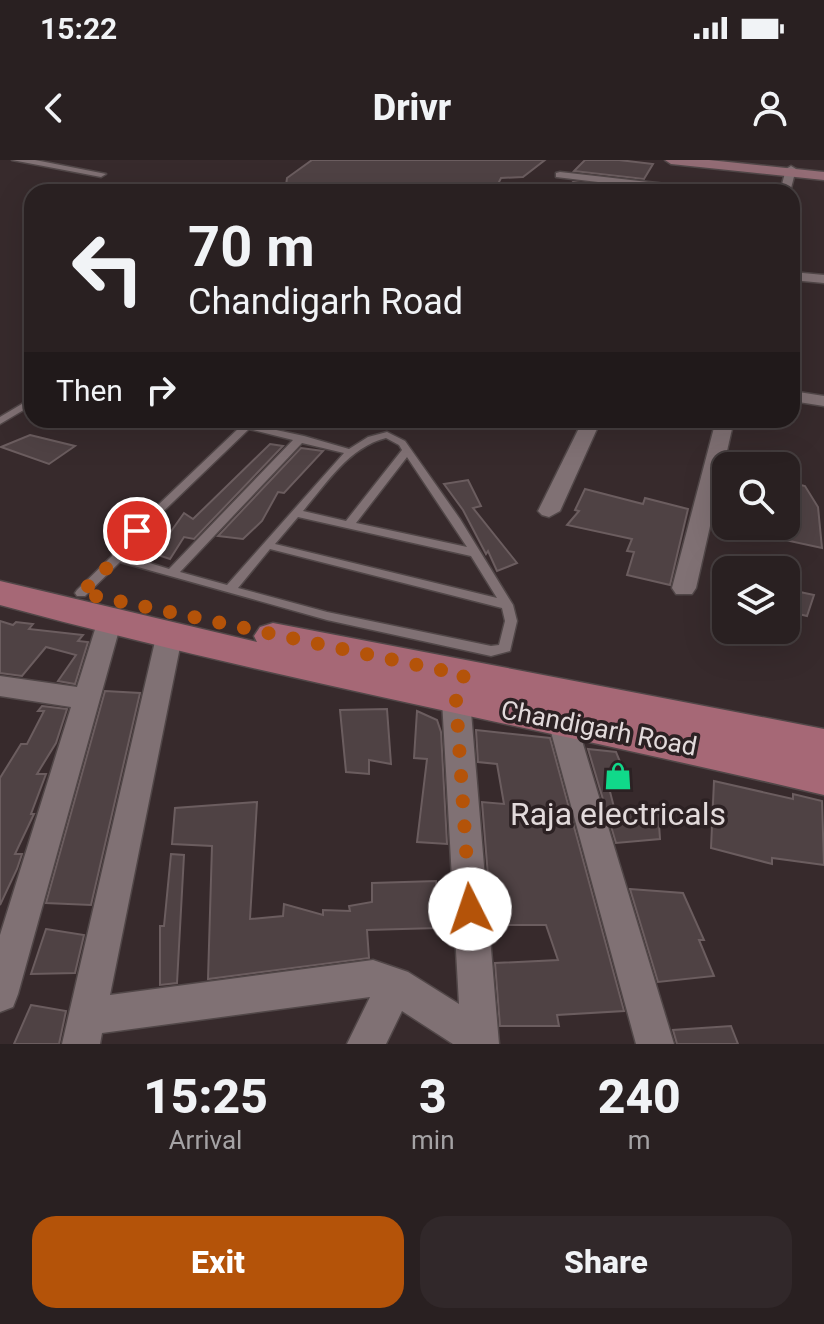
<!DOCTYPE html>
<html lang="en">
<head>
<meta charset="utf-8">
<style>
  :root { --surface:#292021; --page:#31282a; --text:#f1f3f6; --muted:#a5a3a5; --line:#453e3f; --accent:#b45309 }
  body { margin:0; font-family:Roboto,sans-serif; background:var(--page); color:var(--text); height:100vh; display:flex; flex-direction:column; font-size:30px; white-space:nowrap }
  * { box-sizing:border-box; margin:0 }
  p { font-size:26px; color:var(--muted) }
  .icon { flex:none; width:44px; height:44px; fill:none; stroke:currentColor; stroke-width:2; stroke-linecap:round; stroke-linejoin:round }
  .map { position:relative; height:884px; overflow:hidden }
  .sheet { display:flex; flex-direction:column; background:var(--surface); flex:1 }
  .sheet>* { flex:none }
  .banner { position:absolute; left:24px; top:24px; width:776px; height:244px; border-radius:24px; box-shadow:0 8px 32px #0002,0 0 0 2px var(--line); background:#292021; color:var(--text); overflow:hidden }
  .controls { position:absolute; left:712px; top:292px; display:grid; gap:16px }
  .controls a { display:grid; place-items:center; width:88px; height:88px; border-radius:16px; background:var(--surface); box-shadow:0 8px 32px #0002,0 0 0 2px var(--line); font-size:40px }
  .pin { position:absolute; display:grid; place-items:center; width:68px; height:68px; color:#fff; margin:-34px; border:4px solid #fff; border-radius:50%; box-shadow:0 2px 8px #0007 }
  .me { position:absolute; width:88px; margin:-44px; rotate:356deg; stroke-linejoin:round; filter:drop-shadow(0 0 6px #0008) }
  .turn { display:flex; align-items:center; gap:28px; height:168px; padding:0 32px; font-size:36px }
  .turn .icon { width:104px; height:104px; stroke-width:2.5 }
  .turn b { display:block; font-size:56px; line-height:68px }
  .then { display:flex; align-items:center; height:76px; padding:0 32px; background:#0003; gap:16px; font-size:30px }
  .eta { display:flex; justify-content:space-evenly; align-items:center; height:136px; text-align:center }
  .eta b { font-size:48px; font-weight:800; line-height:56px }
  .primary-button { display:flex; gap:16px; margin-top:auto; padding:16px 32px }
  .primary-button a { flex:1; height:92px; border-radius:24px; background:var(--accent); color:#fff; font-size:32px; font-weight:800; line-height:92px; text-align:center }
  .primary-button a+a { background:var(--page); color:var(--text) }
  .status { display:flex; justify-content:space-between; align-items:center; height:56px; padding:0 40px; background:var(--surface); direction:ltr }
  .status svg { height:22px; fill:currentColor }
  header { display:flex; justify-content:space-between; align-items:center; height:104px; padding:0 32px; background:var(--surface); font-size:36px; font-weight:800 }
  .map>svg:first-child { display:block }
  .building { fill:#4f4244; stroke:#6b5d5f; stroke-width:2 }
  .lines { fill:none; stroke-linecap:round; stroke-linejoin:round }
  .lane-casing { stroke:#514748; stroke-width:3 }
  .street-casing { stroke:#514748; stroke-width:3 }
  .secondary-casing { stroke:#514748; stroke-width:3 }
  .primary-casing { stroke:#514748; stroke-width:3 }
  .lane { fill:#807174; fill-rule:evenodd }
  .street { fill:#807174; fill-rule:evenodd }
  .secondary { fill:#936c75; fill-rule:evenodd }
  .primary { fill:#a66876; fill-rule:evenodd }
  .route { stroke:#b45309; stroke-width:14; stroke-dasharray:0 25.2 }
  .labels { text-anchor:middle; dominant-baseline:central; stroke-width:7; stroke-linejoin:round; paint-order:stroke }
  .street-label { font-size:26px; fill:#e2dadb; stroke:#2c2123 }
  .near-poi-label { font-size:32px; fill:#e2dadb; stroke:#2c2123 }
</style>
</head>
<body>
<div class="status"><b>15:22</b><svg viewBox="0 0 49 12"><path d="M0 12V9h3v3zM5 12V6h3v6zM10 12V3h3v9zM15 12V0h3v12zM26 1h20v11H26zM47 4h2v5h-2z"/></svg></div>
<header><svg class="icon" aria-label="back" viewBox="0 0 24 24"><path d="M15 5l-7 7 7 7"/></svg>Drivr<svg class="icon" aria-label="person" viewBox="0 0 24 24"><circle cx="12" cy="8" r="4"/><path d="M4 21q1-7 8-7t8 7"/></svg></header>
<div class="map">
<svg width="824" height="884" viewBox="0 0 824 884">
  <rect width="100%" height="100%" fill="#372a2c"/>
  <g class="building">
    <path d="M312,0H545L523,17L501,18L494,32H285L287,18Z"/>
    <path d="M585,0H619L653,4L644,19L574,11Z"/>
    <path d="M573,22L623,28L620,32L590,29L589,32H560Z"/>
    <path d="M30,275L75,286L49,304L1,287Z"/>
    <path d="M270,284L283,286L194,379L184,377L170,399L155,394L184,353L193,359Z"/>
    <path d="M301,288L323,291L284,333L278,332L262,361L243,379L218,376Z"/>
    <path d="M468,320L481,346L473,348L517,403L497,411L488,391L486,394L463,350L444,324Z"/>
    <path d="M786,321L805,326L818,347L822,388L753,373V366H786Z"/>
    <path d="M585,329L643,344L645,338L688,349L670,425L627,415L634,392L627,391L632,379L567,365L579,351L575,350Z"/>
    <path d="M786,429L814,435L807,456L786,451Z"/>
    <path d="M0,461L13,465L16,462L33,464L29,469L83,475L78,481L88,482L75,524L58,521L76,495L46,487L22,516L0,513Z"/>
    <path d="M105,531L140,533L91,745L46,743Z"/>
    <path d="M42,546L67,549L56,583L37,614H46L31,654H34L15,694H22L17,709L0,745V618L21,584H27L44,551H38Z"/>
    <path d="M387,549L391,604L369,600V614L346,612L340,550Z"/>
    <path d="M417,551L437,560L441,572L447,684L417,682L427,599L414,598Z"/>
    <path d="M476,570L550,578L624,851L557,855L559,866H500L495,803L558,800L546,765H492L482,642L504,644L497,604L478,602Z"/>
    <path d="M588,589L616,592L628,621L608,624L616,655L658,649L660,679L616,683Z"/>
    <path d="M714,621L793,639V634L822,641L824,705L772,698V704L711,688Z"/>
    <path d="M257,642L250,759L283,756L284,744L323,755V750L350,751L349,746L372,742V723L436,721L438,768L367,770L369,798L208,819L212,686L172,684L175,648Z"/>
    <path d="M171,694L184,695L177,823L160,825V766H164Z"/>
    <path d="M630,729L683,733L704,780H699L714,816L658,822Z"/>
    <path d="M46,769L84,775L75,813L31,814Z"/>
    <path d="M31,845L66,851L59,884H14Z"/>
    <path d="M731,866L738,884H677L673,870Z"/>
  </g>
  <g class="lines">
    <defs>
      <g id="lane">
        <path d="M62,25L101,30L104,32L64,28Z"/>
        <path d="M32,238V245L0,264V257Z"/>
        <path d="M219,260H235L245,263L248,260H258L253,265L304,276L349,289L368,277L387,272L405,281L460,359L513,445L517,461L510,491L491,496L327,460L120,402L85,436H77L75,433L77,430L112,396L115,386L240,267ZM249,269L293,280L169,409L124,395V389ZM386,278L399,285L402,290L346,361L303,351C326,324 349,287 386,278ZM302,283L344,293L227,425L180,412ZM407,297L467,387L356,363ZM298,357L471,396L497,438L275,384ZM270,389L502,448L505,461L499,485L491,486L327,452L238,428Z"/>
      </g>
      <g id="street">
        <path d="M12,0H35L106,14L101,17Z"/>
        <path d="M791,6L796,9L790,32H780L786,9Z"/>
        <path d="M560,12L710,29L715,32H682L556,17V13Z"/>
        <path d="M792,112L824,115V123L792,120Z"/>
        <path d="M792,231L824,236V246L792,241Z"/>
        <path d="M583,260H601L560,351L549,357L542,355L538,351Z"/>
        <path d="M716,260H734L696,428L692,434H676L672,428Z"/>
        <path d="M109,454L118,457L121,463L18,834L13,847L0,852V775L71,547L0,536V516L77,527L97,463L100,457Z"/>
        <path d="M169,468L178,471L182,477L110,835L373,800L408,812L459,844L442,540L452,517L461,514L470,517L474,524L470,540L499,884H453L402,851L386,884H347L370,837L102,873L100,884H62L156,477L160,471Z"/>
        <path d="M562,550L572,553L576,561L674,884H636L548,561L552,553Z"/>
      </g>
      <path id="secondary" d="M665,0H709L824,12V20L671,4Z"/>
      <path id="primary" d="M0,421L257,482L254,476L260,467L273,463L824,569V635C549,570 272,519 0,445Z"/>
    </defs>
    <use href="#lane" class="lane-casing"/>
    <use href="#street" class="street-casing"/>
    <use href="#secondary" class="secondary-casing"/>
    <use href="#primary" class="primary-casing"/>
    <use href="#lane" class="lane"/>
    <use href="#street" class="street"/>
    <use href="#secondary" class="secondary"/>
    <use href="#primary" class="primary"/>
  </g>
  <g class="lines">
    <path class="route" d="M137,371L119,388L118,397L81,433L464,515L456,540L470,749"/>
  </g>
  <defs>
    <symbol id="shop-bare" viewBox="-9 -9 18 18"><path d="M-5-2.5h2.3a2.7 3.5 0 0 1 5.4 0H5L5.5 6h-11ZM-1.5-2.5h3a1.5 2.3 0 0 0-3 0Z" fill="#10d98a" stroke="#2c2123" stroke-width="2.5" paint-order="stroke"/></symbol>
  </defs>
  <g fill-rule="evenodd">
    <use href="#shop-bare" x="598" y="596" width="40" height="40"/>
  </g>
  <g class="labels">
    <g class="street-label">
      <text transform="translate(599 568) rotate(11)">Chandigarh Road</text>
    </g>
    <g class="near-poi-label">
      <text x="618" y="654">Raja electricals</text>
    </g>
  </g>
</svg>
<div class="controls">
<a><svg class="icon" aria-label="search" viewBox="0 0 24 24"><circle cx="10" cy="10" r="6"/><path d="M15 15l6 6"/></svg></a>
<a><svg class="icon" aria-label="layers" viewBox="0 0 24 24"><path d="M12 4l9 5-9 5-9-5zM3 14l9 5 9-5"/></svg></a>
</div>
<div class="pin" style="left:137px;top:371px;background:#d93025"><svg class="icon" aria-label="arrive" viewBox="0 0 24 24"><path d="M6 21V4h12l-3 4 3 4H6"/></svg></div>
<svg class="me" style="left:470px;top:749px" viewBox="-20 -20 40 40"><circle r="19" fill="#fff"/><path d="M0-13L10 11 0 6-10 11z" fill="#b45309"/></svg>
<div class="banner">
<div class="turn"><svg class="icon" aria-label="left" viewBox="0 0 24 24"><path d="M17 20v-9H6M10 6l-5 5 5 5"/></svg><div><b>70 m</b>Chandigarh Road</div></div>
<div class="then">Then<svg class="icon" aria-label="right" viewBox="0 0 24 24"><path d="M7 20v-9h11M14 6l5 5-5 5"/></svg></div>
</div>
</div>
<section class="sheet">
<div class="eta">
<div><b>15:25</b><p>Arrival</p></div>
<div><b>3</b><p>min</p></div>
<div><b>240</b><p>m</p></div>
</div>
<div class="primary-button"><a>Exit</a><a>Share</a></div>
</section>
</body>
</html>
